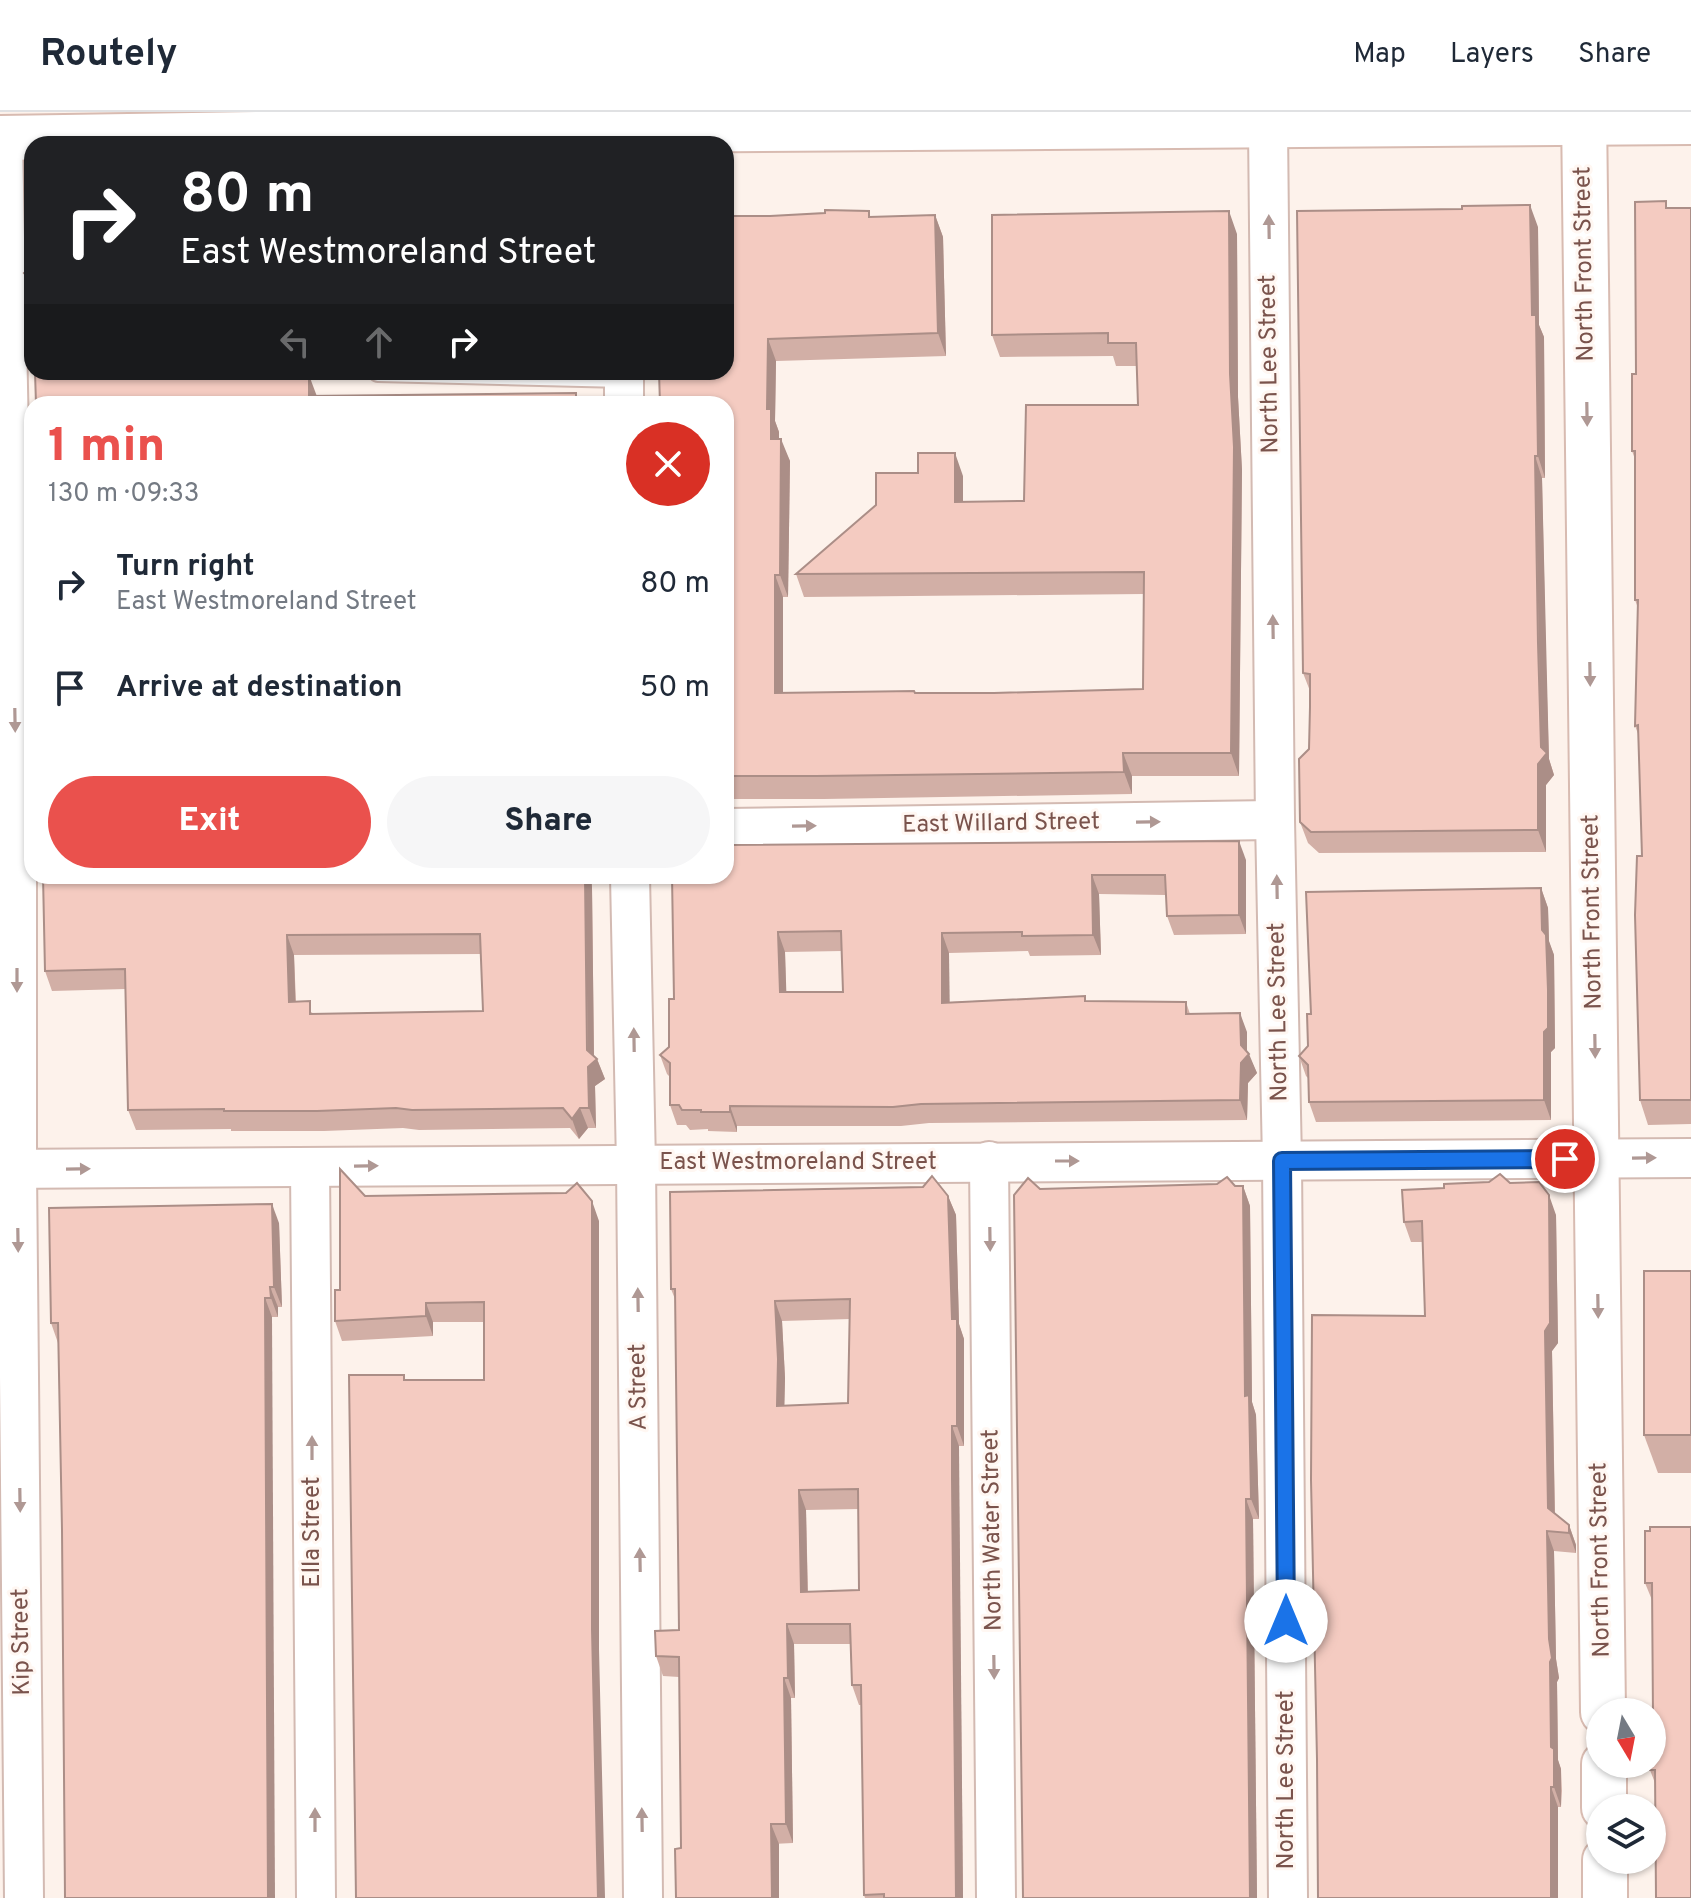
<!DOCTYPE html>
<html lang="en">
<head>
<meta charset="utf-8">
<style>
  :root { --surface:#fff; --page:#f6f6f7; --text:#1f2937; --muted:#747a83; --line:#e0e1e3; --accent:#ea514d }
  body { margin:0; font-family:Overpass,sans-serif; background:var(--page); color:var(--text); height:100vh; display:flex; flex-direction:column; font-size:30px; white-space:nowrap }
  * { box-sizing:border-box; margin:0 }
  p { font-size:26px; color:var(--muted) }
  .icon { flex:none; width:44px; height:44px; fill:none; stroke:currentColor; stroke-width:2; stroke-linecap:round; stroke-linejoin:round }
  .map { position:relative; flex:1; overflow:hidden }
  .sheet { position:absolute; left:24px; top:284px; width:710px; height:488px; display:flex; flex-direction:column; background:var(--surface); border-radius:24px; box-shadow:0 2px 6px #0004 }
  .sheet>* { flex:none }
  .hud { position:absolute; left:24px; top:24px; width:710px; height:244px; border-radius:24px; box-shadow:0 2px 6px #0004; background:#202124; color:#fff; overflow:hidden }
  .needle { width:52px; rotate:170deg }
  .fabs { position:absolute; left:1586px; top:1586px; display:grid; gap:16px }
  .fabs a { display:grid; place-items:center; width:80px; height:80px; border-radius:50%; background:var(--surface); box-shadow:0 2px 6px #0004; font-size:40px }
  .pin { position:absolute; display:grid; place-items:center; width:68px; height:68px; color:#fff; margin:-34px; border:4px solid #fff; border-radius:50%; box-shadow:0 2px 8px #0007 }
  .me { position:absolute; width:88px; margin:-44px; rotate:0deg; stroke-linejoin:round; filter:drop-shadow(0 0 6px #0008) }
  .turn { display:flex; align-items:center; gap:28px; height:168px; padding:0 24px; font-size:36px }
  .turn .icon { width:104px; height:104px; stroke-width:2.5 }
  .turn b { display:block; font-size:56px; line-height:68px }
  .lanes { display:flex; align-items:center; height:76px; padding:0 24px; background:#0003; justify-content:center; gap:40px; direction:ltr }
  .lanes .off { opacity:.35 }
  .round { display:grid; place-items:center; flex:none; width:84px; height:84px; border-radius:42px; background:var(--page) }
  .overview { display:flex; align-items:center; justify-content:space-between; height:136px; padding:0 24px }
  h1 { font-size:48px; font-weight:800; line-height:60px; color:var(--accent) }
  .action { display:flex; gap:16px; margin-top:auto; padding:16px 24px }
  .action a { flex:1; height:92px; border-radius:48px; background:var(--accent); color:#fff; font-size:32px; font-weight:800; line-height:92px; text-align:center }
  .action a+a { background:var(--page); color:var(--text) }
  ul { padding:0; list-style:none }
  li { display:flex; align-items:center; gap:24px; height:104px; padding:0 24px }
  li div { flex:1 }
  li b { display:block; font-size:30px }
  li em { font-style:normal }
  header { display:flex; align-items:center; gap:48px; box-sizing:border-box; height:112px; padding:0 40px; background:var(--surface); border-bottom:2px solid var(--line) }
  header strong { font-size:38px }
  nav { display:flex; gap:44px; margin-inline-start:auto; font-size:28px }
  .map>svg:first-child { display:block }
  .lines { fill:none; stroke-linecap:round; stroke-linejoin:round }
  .lane-casing { stroke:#d3bab2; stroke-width:22 }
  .street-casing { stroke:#d3bab2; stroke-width:42 }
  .secondary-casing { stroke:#d8bbb1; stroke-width:48 }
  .lane { stroke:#fff; stroke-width:18 }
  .street { stroke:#fff; stroke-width:38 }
  .secondary { stroke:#fff; stroke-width:44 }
  .wall { fill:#d2afa6; fill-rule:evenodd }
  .shaded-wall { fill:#ab8e87 }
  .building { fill:#f4cbc1; stroke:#ab8e87; stroke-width:2; fill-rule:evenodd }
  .oneway { fill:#af9894 }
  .route-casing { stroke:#114b97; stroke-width:20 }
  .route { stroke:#1a73e8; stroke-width:14 }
  .labels { text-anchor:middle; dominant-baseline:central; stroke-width:6; stroke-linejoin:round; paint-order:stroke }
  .street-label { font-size:24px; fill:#7a534c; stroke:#fff7f2 }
</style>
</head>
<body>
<header>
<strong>Routely</strong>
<nav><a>Map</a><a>Layers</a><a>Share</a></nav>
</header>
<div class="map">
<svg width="1691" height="1786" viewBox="0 0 1691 1786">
  <rect width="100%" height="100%" fill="#fdf2eb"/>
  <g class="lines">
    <defs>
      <path id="lane" d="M378,260L624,266"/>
      <g id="street">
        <path d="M1268,15L1275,708L1282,1049L1288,1786"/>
        <path d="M3,26L17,722V1057L24,1786"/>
        <path d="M624,260V292"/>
        <path d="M726,716L1275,708"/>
        <path d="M630,764L636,1052L643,1786"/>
        <path d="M989,1049L996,1786"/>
        <path d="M310,1055L316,1786"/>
        <path d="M0,1057L1691,1046"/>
      </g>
      <g id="secondary">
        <path d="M1584,0L1603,1600"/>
        <path d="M0,26L386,20L1691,10"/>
        <path d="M1604,1652V1696"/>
        <path d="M1605,1748V1786"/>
      </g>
    </defs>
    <use href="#lane" class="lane-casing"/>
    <use href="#street" class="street-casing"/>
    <use href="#secondary" class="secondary-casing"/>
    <use href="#lane" class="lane"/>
    <use href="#street" class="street"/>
    <use href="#secondary" class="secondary"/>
  </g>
  <g class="wall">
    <path d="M1668,96H1691V1012L1648,1013L1640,988L1642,744L1639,624L1635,614L1638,496L1635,488V347L1632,339L1636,262Z"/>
    <path d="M935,103L943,125L946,244L776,249L775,309L779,320V327L790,349L788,485H783V581L914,579L915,581H994L1143,577L1144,482L804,485L796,462L963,364V389H1024L1138,293L1137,254H1116L1113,244L1000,245L992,223L1237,122L1238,285L1242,358L1239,664H1132V682L824,687H726V292H660L871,105Z"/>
    <path d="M1538,115L1539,213L1544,225L1545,366H1542L1546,553L1549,647L1554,663L1546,673V740L1319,741L1308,731L1300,710L1309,637L1310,579L1303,561Z"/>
    <path d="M32,154V183L24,161Z"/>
    <path d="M1246,748V822L1174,823L1167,804L1166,783L1099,782L1101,843L1030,844L1028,839L949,841V890L1085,884L1086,889L1186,890L1190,902L1247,920V940L1257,961L1248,971L1247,1008L929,1011L901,1014H737V1020L708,1019V1017L690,1018L686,1013H677L670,993V965L667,962L660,943L669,935L674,887L672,764ZM842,839L843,880H786L785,840Z"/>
    <path d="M43,764H591L592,776L594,944L597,947L605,967L595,974L596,1016H588L579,1027L570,1016L419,1018L403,1016L324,1019H231V1017L136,1018L128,998L125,877L52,879L45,859ZM481,842L483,899L314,902L296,890L294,843Z"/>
    <path d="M1541,776L1548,796L1549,830L1554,843L1555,936L1551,940V1008L1316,1010L1309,990L1308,966L1306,964L1299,944L1308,934L1311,902Z"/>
    <path d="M1510,1071L1556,1103L1558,1231L1552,1239L1555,1401L1569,1413L1576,1433V1441L1554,1439L1556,1547L1559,1566L1557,1570L1558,1648L1561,1657L1562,1679L1561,1695H1558V1786H1318L1425,1204L1423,1130H1411L1404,1110L1444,1076Z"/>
    <path d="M1243,1074L1250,1094L1252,1290L1256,1303L1259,1407H1253L1257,1786H1023L1040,1077Z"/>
    <path d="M365,1084L599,1109V1537L406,1268H484V1210H433V1224L342,1229L335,1209L340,1178Z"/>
    <path d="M948,1084L956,1103L959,1212L964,1227V1334H959V1386L963,1786H865L864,1783L861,1593H859L852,1573L850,1532H794L795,1586H791L793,1731L681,1736L679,1565L663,1564L656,1544L679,1518L675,1187L671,1177ZM850,1207L848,1291L784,1294L785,1266L782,1209ZM859,1397V1478L808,1480L806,1398Z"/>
    <path d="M279,1111L282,1195H278V1205H272L62,1418L58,1231L51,1211Z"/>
    <path d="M1691,1159V1361H1658L1644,1323Z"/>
    <path d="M1691,1415L1655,1671L1650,1658L1653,1605L1652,1488L1645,1471Z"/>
  </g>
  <g class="shaded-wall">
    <path d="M1530,93L1538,115L1539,213L1544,225L1545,366L1538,344L1532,203Z"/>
    <path d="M1229,99L1237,122L1238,285L1242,358L1239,664L1231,641Z"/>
    <path d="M935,103L943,125L946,244L938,221Z"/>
    <path d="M768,227L776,249L775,309L779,320V349L771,327L767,297Z"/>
    <path d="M309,263L319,290L312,292L309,282Z"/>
    <path d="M781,327L790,349L788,485L780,463Z"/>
    <path d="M955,341L963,364V412L955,390Z"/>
    <path d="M1535,344L1542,366L1549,647L1554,663L1546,673V740L1538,718V652L1541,635Z"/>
    <path d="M775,463L783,485V603L775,581Z"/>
    <path d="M1123,641L1132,664V682L1124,660Z"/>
    <path d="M1239,729L1246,748V822L1239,803Z"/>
    <path d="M1092,763L1099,782L1101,843L1093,823Z"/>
    <path d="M585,764H591L592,776L594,949L597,947L605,967L595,974L596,1016L589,996Z"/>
    <path d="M1541,776L1548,796L1549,829L1554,843L1555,936L1551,940V1008L1544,988Z"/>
    <path d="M778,820L785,840L787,900L780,880Z"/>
    <path d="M942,821L949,841L950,910L942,891Z"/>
    <path d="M287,823L294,843L296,910L289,890Z"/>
    <path d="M1240,901L1247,920V944L1249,942L1257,961L1248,971L1247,1008L1240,988Z"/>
    <path d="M730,994L737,1014V1020L730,1000Z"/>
    <path d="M580,996L588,1016L579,1027L572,1007Z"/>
    <path d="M1243,1074L1250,1094L1252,1290L1256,1303L1259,1407L1251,1387L1245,1284Z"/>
    <path d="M1549,1083L1556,1103L1558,1231L1552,1239L1555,1416L1548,1396L1545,1219Z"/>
    <path d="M948,1084L956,1103L959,1212L964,1227V1334L957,1314L952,1207Z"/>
    <path d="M592,1089L599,1109V1537L605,1786H598L592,1517Z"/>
    <path d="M272,1092L279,1111L282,1195L274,1175Z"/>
    <path d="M270,1175L278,1195V1205L271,1186Z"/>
    <path d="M265,1186L272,1205L275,1786H268Z"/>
    <path d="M775,1189L782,1209L785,1266L784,1314L777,1294Z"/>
    <path d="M426,1191L433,1210V1224L426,1204Z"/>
    <path d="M952,1314L959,1334L963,1786H956Z"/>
    <path d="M799,1378L806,1398L808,1500L801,1480Z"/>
    <path d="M1246,1387L1253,1407L1257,1786H1250Z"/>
    <path d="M1569,1413L1576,1433V1441L1569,1421Z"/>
    <path d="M1547,1419L1554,1439L1556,1547L1559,1566L1557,1570L1558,1648L1561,1657V1695L1554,1675L1551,1635Z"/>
    <path d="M787,1512L794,1532L795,1586L788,1566Z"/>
    <path d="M784,1566L791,1586L793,1731L786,1712Z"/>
    <path d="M1551,1675L1558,1695V1786H1551Z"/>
    <path d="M771,1712L779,1732V1786H772Z"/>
  </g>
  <g class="building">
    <path d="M1666,89V96H1691V988H1640L1635,803L1637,744H1642L1638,613L1635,614L1638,488H1635V339H1632V262H1636L1635,90Z"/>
    <path d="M1530,93L1532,203H1536L1538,344H1535L1538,531L1541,635L1547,641L1538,652V718L1311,720L1300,710L1299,647L1309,637L1310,595V562L1303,561L1297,99L1462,97V94Z"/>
    <path d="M825,98L869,99V105L935,103L938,221L768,227L767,297H771V327H781L780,463H775V581L914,579L915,581H994L1143,577L1144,460L796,462L876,393V361H918V341H955V390L1024,389L1026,293H1138L1136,231H1108V221L992,223V103L1229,99L1230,262L1234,335L1231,641H1123L1124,660L816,664H726V292H660L659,260H726V104H770L825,101Z"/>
    <path d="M32,154V169L24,161Z"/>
    <path d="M35,260H301L303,264L309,263V284L576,281V292H36Z"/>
    <path d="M1239,729V803L1167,804L1165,763H1092L1093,823L1022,824V820L942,821V891L1085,884V889L1186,890V902L1240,901L1241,933L1249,942L1241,951L1240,988L921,992L893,995L730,994V1000H701V998H682L679,993H670V951L660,943L669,935V887H674L672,764H726V733ZM841,819L843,880H780L778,820Z"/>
    <path d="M43,764H585L587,938L597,947L588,955L589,996H580L572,1007L563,996L412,998L396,996L317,999H224V997L128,998L125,857L45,859ZM480,822L483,899L310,902V889L289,890L287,823Z"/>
    <path d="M1541,776L1542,818L1546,823L1548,878V916L1544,920V988L1309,990L1308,953L1299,944L1308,934L1307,902H1311L1306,780Z"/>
    <path d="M340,1057L365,1084L566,1081L577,1071L592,1089V1517L598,1786H356L349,1263H404V1268H484V1190L426,1191V1204L335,1209V1178H340Z"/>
    <path d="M1500,1062L1510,1071L1539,1070L1549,1083L1550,1211L1545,1219L1548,1396L1569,1413V1421L1547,1419L1549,1527L1552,1546L1550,1550L1551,1635L1554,1637V1675H1551V1786H1318L1317,1647L1311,1368L1312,1203L1425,1204L1422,1109L1404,1110L1402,1078L1444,1076V1072L1489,1070Z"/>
    <path d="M932,1064L948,1084L952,1207H957V1314H952V1366L956,1786H884V1782L864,1783L861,1573H852L850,1512H787L788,1566H784L786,1712H771L772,1786H676L675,1737L681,1736L679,1545L656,1544L655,1519L679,1518L675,1177H671L670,1080L923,1075ZM850,1187L848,1291L777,1294L778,1247L775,1189ZM858,1377L859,1478L801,1480L799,1378Z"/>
    <path d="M1227,1065L1235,1074H1243L1245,1284L1249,1283L1251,1387H1246L1250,1786H1023L1014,1083L1028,1066L1040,1077L1217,1072Z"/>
    <path d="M272,1092L274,1175H270L271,1186H265L268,1786H65L62,1418L58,1211H51L49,1096Z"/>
    <rect x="1644" y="1159" width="47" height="164"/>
    <path d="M1650,1415H1691V1786H1656L1655,1658H1650V1652H1652V1605H1653L1652,1471H1645V1419H1650Z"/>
  </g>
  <defs><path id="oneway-solid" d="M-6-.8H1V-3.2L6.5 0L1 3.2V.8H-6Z" transform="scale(2)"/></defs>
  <g class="oneway">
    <use href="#oneway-solid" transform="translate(1269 115) rotate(-91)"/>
    <use href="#oneway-solid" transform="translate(1587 302) rotate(89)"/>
    <use href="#oneway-solid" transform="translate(1273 515) rotate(-91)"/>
    <use href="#oneway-solid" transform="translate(1590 562) rotate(89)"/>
    <use href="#oneway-solid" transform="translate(15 608) rotate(89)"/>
    <use href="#oneway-solid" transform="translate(1148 710) rotate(-1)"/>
    <use href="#oneway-solid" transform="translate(804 714) rotate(-1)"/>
    <use href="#oneway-solid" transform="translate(1277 775) rotate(-91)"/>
    <use href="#oneway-solid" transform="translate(17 868) rotate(90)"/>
    <use href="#oneway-solid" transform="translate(634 928) rotate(-91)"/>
    <use href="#oneway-solid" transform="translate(1595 934) rotate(89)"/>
    <use href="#oneway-solid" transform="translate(1644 1046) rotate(-1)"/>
    <use href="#oneway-solid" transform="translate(1067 1049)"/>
    <use href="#oneway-solid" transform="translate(366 1054) rotate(-1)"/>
    <use href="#oneway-solid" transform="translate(78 1057) rotate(-1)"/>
    <use href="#oneway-solid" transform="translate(990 1127) rotate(89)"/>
    <use href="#oneway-solid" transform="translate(18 1128) rotate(89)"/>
    <use href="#oneway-solid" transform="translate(638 1188) rotate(-91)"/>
    <use href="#oneway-solid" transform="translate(1598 1194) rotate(89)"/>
    <use href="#oneway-solid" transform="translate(312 1336) rotate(-90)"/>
    <use href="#oneway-solid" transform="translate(20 1388) rotate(89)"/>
    <use href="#oneway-solid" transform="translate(640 1448) rotate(-91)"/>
    <use href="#oneway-solid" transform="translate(994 1555) rotate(89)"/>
    <use href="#oneway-solid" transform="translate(315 1708) rotate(-90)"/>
    <use href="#oneway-solid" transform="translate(642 1708) rotate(-91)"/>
  </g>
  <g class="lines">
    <defs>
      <path id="route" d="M1286,1509L1282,1049L1565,1047"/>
    </defs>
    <use href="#route" class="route-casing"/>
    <use href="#route" class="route"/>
  </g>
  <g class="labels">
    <g class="street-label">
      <text transform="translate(1585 152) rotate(-91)">North Front Street</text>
      <text transform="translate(1270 252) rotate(-91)">North Lee Street</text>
      <text transform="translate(1001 712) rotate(-1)">East Willard Street</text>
      <text transform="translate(1593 800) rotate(-91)">North Front Street</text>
      <text transform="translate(1279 900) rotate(-91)">North Lee Street</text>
      <text x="798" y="1051">East Westmoreland Street</text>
      <text transform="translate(639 1275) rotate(-91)">A Street</text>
      <text transform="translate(993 1418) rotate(-91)">North Water Street</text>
      <text transform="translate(313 1420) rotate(-90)">Ella Street</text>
      <text transform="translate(1601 1448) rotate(-91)">North Front Street</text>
      <text transform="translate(22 1530) rotate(-91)">Kip Street</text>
      <text transform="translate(1287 1668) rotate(-90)">North Lee Street</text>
    </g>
  </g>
</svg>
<div class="fabs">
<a><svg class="needle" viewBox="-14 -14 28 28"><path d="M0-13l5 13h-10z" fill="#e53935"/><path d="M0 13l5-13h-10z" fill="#747a83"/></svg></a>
<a><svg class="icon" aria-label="layers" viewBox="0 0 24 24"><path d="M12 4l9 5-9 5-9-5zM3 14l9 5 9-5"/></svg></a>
</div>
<div class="pin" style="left:1565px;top:1047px;background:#d93025"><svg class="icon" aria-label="arrive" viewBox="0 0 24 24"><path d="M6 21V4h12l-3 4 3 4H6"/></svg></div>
<svg class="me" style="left:1286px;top:1509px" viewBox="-20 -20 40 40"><circle r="19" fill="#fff"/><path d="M0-13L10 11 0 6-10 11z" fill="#1a73e8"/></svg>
<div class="hud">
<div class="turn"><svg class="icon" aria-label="right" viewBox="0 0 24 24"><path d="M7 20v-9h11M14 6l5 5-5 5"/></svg><div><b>80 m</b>East Westmoreland Street</div></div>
<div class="lanes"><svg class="icon off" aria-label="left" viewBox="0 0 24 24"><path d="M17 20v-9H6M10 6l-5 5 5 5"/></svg><svg class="icon off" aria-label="ahead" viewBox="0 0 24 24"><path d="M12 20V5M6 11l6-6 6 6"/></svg><svg class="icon" aria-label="right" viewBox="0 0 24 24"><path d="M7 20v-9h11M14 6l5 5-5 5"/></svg></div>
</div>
<section class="sheet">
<div class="overview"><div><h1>1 min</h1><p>130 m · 09:33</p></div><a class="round" style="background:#d93025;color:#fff"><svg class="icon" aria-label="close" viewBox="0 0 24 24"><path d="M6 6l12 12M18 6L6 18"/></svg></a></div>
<ul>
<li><svg class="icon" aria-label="right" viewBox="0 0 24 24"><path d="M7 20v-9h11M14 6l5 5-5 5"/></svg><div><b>Turn right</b><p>East Westmoreland Street</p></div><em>80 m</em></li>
<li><svg class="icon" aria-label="arrive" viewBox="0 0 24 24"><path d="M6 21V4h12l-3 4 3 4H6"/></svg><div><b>Arrive at destination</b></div><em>50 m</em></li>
</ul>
<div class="action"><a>Exit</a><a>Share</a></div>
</section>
</div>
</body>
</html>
